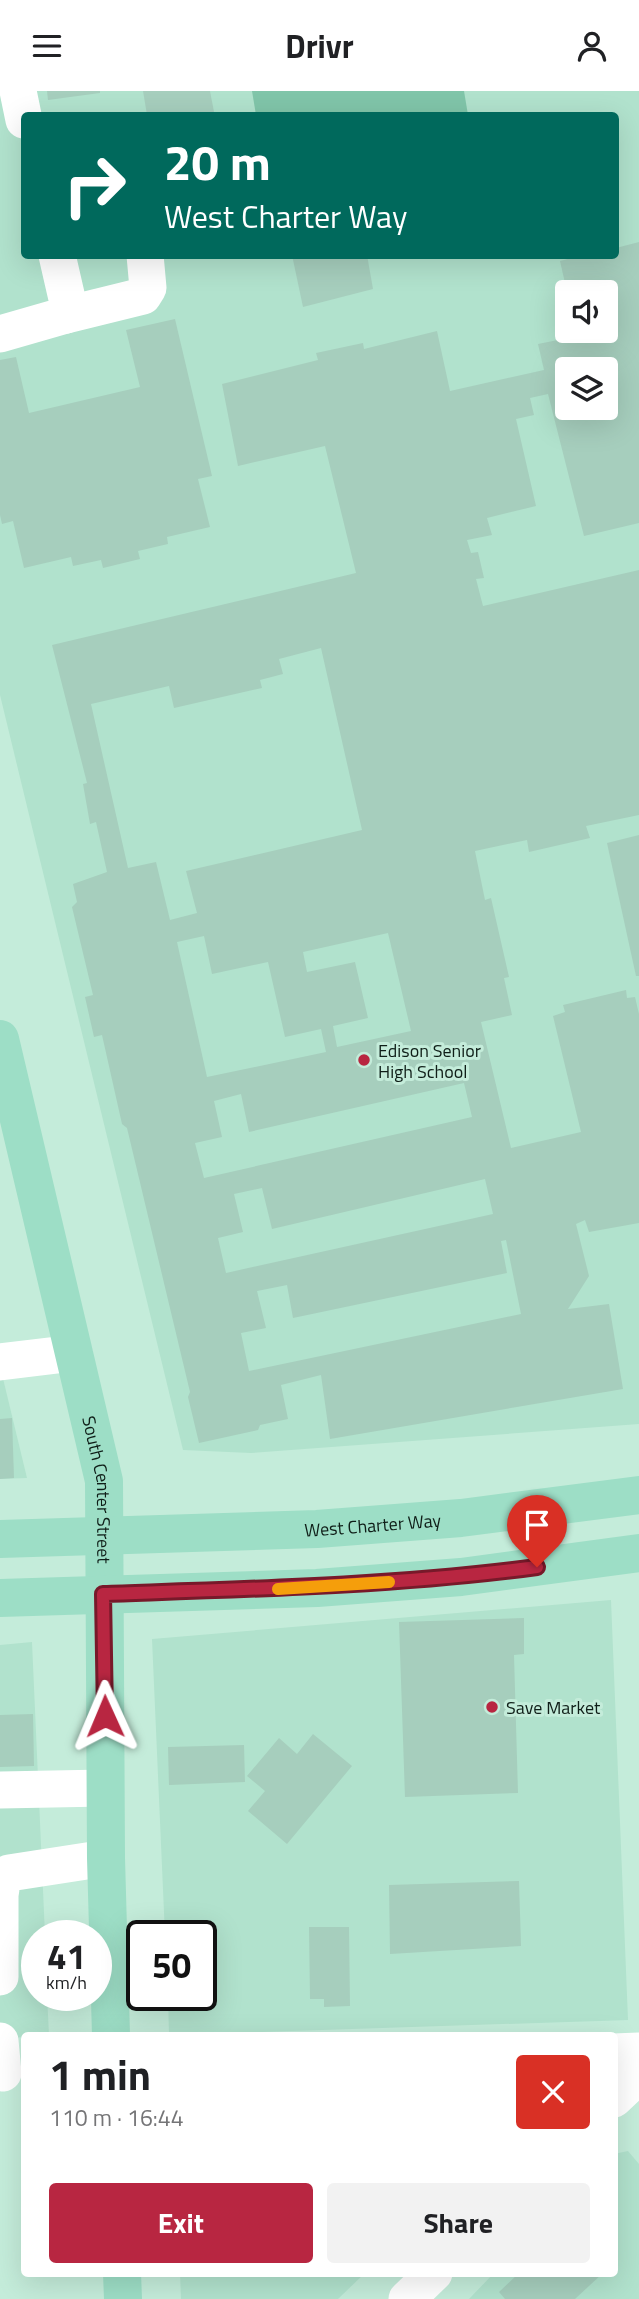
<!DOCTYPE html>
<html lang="en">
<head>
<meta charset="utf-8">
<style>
  :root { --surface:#fff; --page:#f2f2f2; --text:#202124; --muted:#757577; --accent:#b82641 }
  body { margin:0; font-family:"Titillium Web",sans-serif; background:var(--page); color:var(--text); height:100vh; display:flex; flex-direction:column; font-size:26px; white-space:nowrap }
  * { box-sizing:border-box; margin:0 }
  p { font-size:23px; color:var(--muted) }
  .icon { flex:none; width:38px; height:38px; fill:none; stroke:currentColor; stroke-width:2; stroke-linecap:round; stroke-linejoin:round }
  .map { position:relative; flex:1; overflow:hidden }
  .sheet { position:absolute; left:21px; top:1941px; width:597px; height:245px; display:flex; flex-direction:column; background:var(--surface); border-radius:7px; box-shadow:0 7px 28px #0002 }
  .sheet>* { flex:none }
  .guide { position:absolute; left:21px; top:21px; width:598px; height:147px; border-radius:7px; box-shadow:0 7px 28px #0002; background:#00695c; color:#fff; overflow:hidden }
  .tools { position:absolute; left:555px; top:189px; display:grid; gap:14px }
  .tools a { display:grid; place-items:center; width:63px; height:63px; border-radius:7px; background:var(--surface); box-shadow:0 7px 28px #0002; font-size:35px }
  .speed { position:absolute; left:21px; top:1829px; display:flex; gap:14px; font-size:35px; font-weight:700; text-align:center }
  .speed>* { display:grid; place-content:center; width:91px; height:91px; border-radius:50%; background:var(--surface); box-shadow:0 7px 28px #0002; line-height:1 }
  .speed small { font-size:18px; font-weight:400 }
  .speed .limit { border:4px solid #111; border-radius:10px; background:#fff; color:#111 }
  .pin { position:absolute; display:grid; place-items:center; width:60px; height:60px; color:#fff; margin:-72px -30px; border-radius:50% 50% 50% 0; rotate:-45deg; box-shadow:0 0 7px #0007 }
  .pin .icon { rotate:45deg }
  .me { position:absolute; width:77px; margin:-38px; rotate:359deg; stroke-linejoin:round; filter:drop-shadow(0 0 5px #0008) }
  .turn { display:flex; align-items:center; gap:24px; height:147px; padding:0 28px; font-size:32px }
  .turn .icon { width:91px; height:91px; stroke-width:2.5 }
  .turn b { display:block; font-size:49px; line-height:60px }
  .round { display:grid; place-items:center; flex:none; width:74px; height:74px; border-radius:7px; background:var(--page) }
  .head { display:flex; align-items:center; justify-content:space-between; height:119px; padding:0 28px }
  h1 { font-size:42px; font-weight:700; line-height:52px }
  .action { display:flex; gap:14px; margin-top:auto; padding:14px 28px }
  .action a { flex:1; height:80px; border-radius:7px; background:var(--accent); color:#fff; font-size:28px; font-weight:700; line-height:80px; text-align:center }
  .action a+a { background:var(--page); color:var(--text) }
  header { display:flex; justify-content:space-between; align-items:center; height:91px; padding:0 28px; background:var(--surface); font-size:32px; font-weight:700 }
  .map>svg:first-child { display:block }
  .built { fill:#b1e2cd; fill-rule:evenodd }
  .green { fill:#80c5a9 }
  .building { fill:#a6cebd; fill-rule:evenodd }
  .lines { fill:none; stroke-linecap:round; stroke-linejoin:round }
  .minor { stroke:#fff; stroke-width:37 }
  .major { stroke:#9ddec6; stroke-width:38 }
  .route-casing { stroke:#78192a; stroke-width:18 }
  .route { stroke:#b82641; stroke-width:12 }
  .slow { stroke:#f59e0b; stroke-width:12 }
  .poi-dot { fill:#b82641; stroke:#c4ecda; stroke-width:2.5 }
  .labels { text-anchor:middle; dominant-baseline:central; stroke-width:6; stroke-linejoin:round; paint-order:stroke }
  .poi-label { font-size:18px; fill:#0f1e18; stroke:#c4ecda; text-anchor:start }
  .street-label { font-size:18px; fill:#0f1e18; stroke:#c4ecda }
</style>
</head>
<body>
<header><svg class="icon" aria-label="menu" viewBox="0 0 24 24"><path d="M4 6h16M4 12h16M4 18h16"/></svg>Drivr<svg class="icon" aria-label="person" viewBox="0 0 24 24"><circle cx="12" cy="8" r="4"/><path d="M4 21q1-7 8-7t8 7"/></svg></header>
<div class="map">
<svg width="639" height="2208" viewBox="0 0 639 2208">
  <rect width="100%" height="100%" fill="#c4ecda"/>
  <g class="built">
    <path d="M0,0H639V1333L251,1362L183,1359L0,604ZM24,24H616V164H24ZM567,201H606V240H567ZM567,278H606V317H567Z"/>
    <path d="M0,1275L27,1387L0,1388Z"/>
    <path d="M611,1509L628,1929L169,1944L168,1904H201V1844H165L152,1548Z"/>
    <path d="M32,1551L45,1844H37V1904H47L49,1944L0,1948V1554Z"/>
    <path d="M628,2060L639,2073V2208H469L494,2182H614V2063Z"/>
    <path d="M180,2182H365L338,2208H181Z"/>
  </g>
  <path class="green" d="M252,0H464L468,24H256Z"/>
  <g class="building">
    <path d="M47,0H100V2L48,9Z"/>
    <path d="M143,0H210L214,21L147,24Z"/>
    <path d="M639,151V432L584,445L548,303L530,307L534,324L516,328L536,415L487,427L492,444L467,449L471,462L478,461L484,487L476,488L483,515L639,479V724L586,735L590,747L529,761L527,749L475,760L485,809L491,807L509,886L504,887L512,924L481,931L511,1057L581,1041L553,925L565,921L563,914L626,899L627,907L635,906L639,923V1132L589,1141L585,1129L576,1133L589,1185L568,1218L609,1213L623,1298L330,1348L321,1284L281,1294L288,1328L260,1334L258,1339L199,1352L188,1306L190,1301L127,1037L122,1033L102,944L94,946L85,906L93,904L72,816L77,811L73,793L107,781L96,731L90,733L83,693L87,692L52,554L356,482L325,355L238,375L222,293L318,269L316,262L363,252L364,258L437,240L450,300L544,279L538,253L578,245L576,240H606V201H567L560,170L583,164H616V157ZM567,278H606V317H567ZM321,557L362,739L186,780L197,822L170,829L156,771L128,777L91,613L169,595L174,617L262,597L260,589L283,583L279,568ZM388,842L411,940L337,956L333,935L368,927L355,871L307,881L303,861ZM204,845L212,883L268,871L285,946L321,938L326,961L207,986L177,851ZM464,992L472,1026L204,1087L195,1052L222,1046L214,1010L241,1003L249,1041ZM485,1088L493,1123L226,1182L218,1147L243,1141L234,1103L262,1097L272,1138ZM506,1149L521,1223L249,1280L241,1242L266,1237L257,1200L287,1194L293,1227L507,1182L501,1150Z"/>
    <path d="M292,164H367L373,198L303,216Z"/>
    <path d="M175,228L212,385L198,388L210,436L167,446L168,453L138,460L140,468L103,477L101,469L73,475L71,466L24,477L13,430L2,433L0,424V269L16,266L29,322L140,296L126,239Z"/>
    <path d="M639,744V885H636L607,752Z"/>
    <path d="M12,1327L14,1387L0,1388V1328Z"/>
    <path d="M524,1527V1563L514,1564L518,1702L405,1706L399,1531Z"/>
    <path d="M33,1623L34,1675L0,1676V1624Z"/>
    <path d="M313,1643L352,1675L287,1753L248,1720L265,1700L247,1685L279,1647L297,1663Z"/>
    <path d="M244,1654L245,1691L169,1694L168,1656Z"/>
    <path d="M519,1790L521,1855L390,1863L389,1794Z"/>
    <path d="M309,1836H349L350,1915L324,1916V1908H310Z"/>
    <path d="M519,2182H603L575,2208H505L499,2201Z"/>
  </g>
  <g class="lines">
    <g class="minor">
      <path d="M18,0L24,29"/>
      <path d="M66,224L143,205L148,197L145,164"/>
      <path d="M0,243L66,224L68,212L57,164"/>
      <path d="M0,1271L74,1262"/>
      <path d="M0,1699L105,1697"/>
      <path d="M0,1886V1804L2,1791L9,1782L106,1767"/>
      <path d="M0,1950L3,1982"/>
      <path d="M614,1961L639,1960"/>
      <path d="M614,2008L639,1984"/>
      <path d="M407,2208L434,2182"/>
    </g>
    <g class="major">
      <path id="s1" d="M0,948L104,1390L106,1767L111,1944"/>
      <path id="s2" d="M0,1448L317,1438L461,1427L639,1404"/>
      <path d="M0,1507L317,1497L461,1486L639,1462"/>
      <path d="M122,2182L123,2208"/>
    </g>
  </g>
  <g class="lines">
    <defs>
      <path id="route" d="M105,1625L103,1503C249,1498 393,1495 537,1476"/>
    </defs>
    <use href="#route" class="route-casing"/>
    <use href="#route" class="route"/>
    <path class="slow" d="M278,1498L389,1491"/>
  </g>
  <g class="poi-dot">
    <circle cx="364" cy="969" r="7"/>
    <circle cx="492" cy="1616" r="7"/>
  </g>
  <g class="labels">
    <g class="poi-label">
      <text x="378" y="959">Edison Senior<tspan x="378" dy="21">High School</tspan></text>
      <text x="506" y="1616">Save Market</text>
    </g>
    <g class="street-label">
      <text stroke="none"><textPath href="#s1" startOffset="462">South Center Street</textPath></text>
      <text stroke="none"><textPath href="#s2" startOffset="373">West Charter Way</textPath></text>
    </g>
  </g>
</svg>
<div class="tools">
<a><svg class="icon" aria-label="sound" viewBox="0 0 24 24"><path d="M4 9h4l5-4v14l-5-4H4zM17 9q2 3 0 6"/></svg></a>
<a><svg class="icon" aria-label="layers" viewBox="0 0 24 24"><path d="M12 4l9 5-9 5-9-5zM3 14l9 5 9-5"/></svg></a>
</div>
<div class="speed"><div>41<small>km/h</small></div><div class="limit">50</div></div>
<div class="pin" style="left:537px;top:1476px;background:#d93025"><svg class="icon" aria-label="arrive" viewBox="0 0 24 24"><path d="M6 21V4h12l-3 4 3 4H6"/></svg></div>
<svg class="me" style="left:105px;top:1625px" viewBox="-20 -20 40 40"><path d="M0-17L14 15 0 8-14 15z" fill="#b82641" stroke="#fff" stroke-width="4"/></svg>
<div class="guide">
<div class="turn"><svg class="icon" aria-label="right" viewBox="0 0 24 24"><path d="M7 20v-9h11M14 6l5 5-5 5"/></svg><div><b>20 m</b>West Charter Way</div></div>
</div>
<section class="sheet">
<div class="head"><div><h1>1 min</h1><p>110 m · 16:44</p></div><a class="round" style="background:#d93025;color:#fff"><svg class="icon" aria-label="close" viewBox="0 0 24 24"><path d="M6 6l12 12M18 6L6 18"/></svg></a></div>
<div class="action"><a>Exit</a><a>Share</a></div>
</section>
</div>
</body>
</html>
